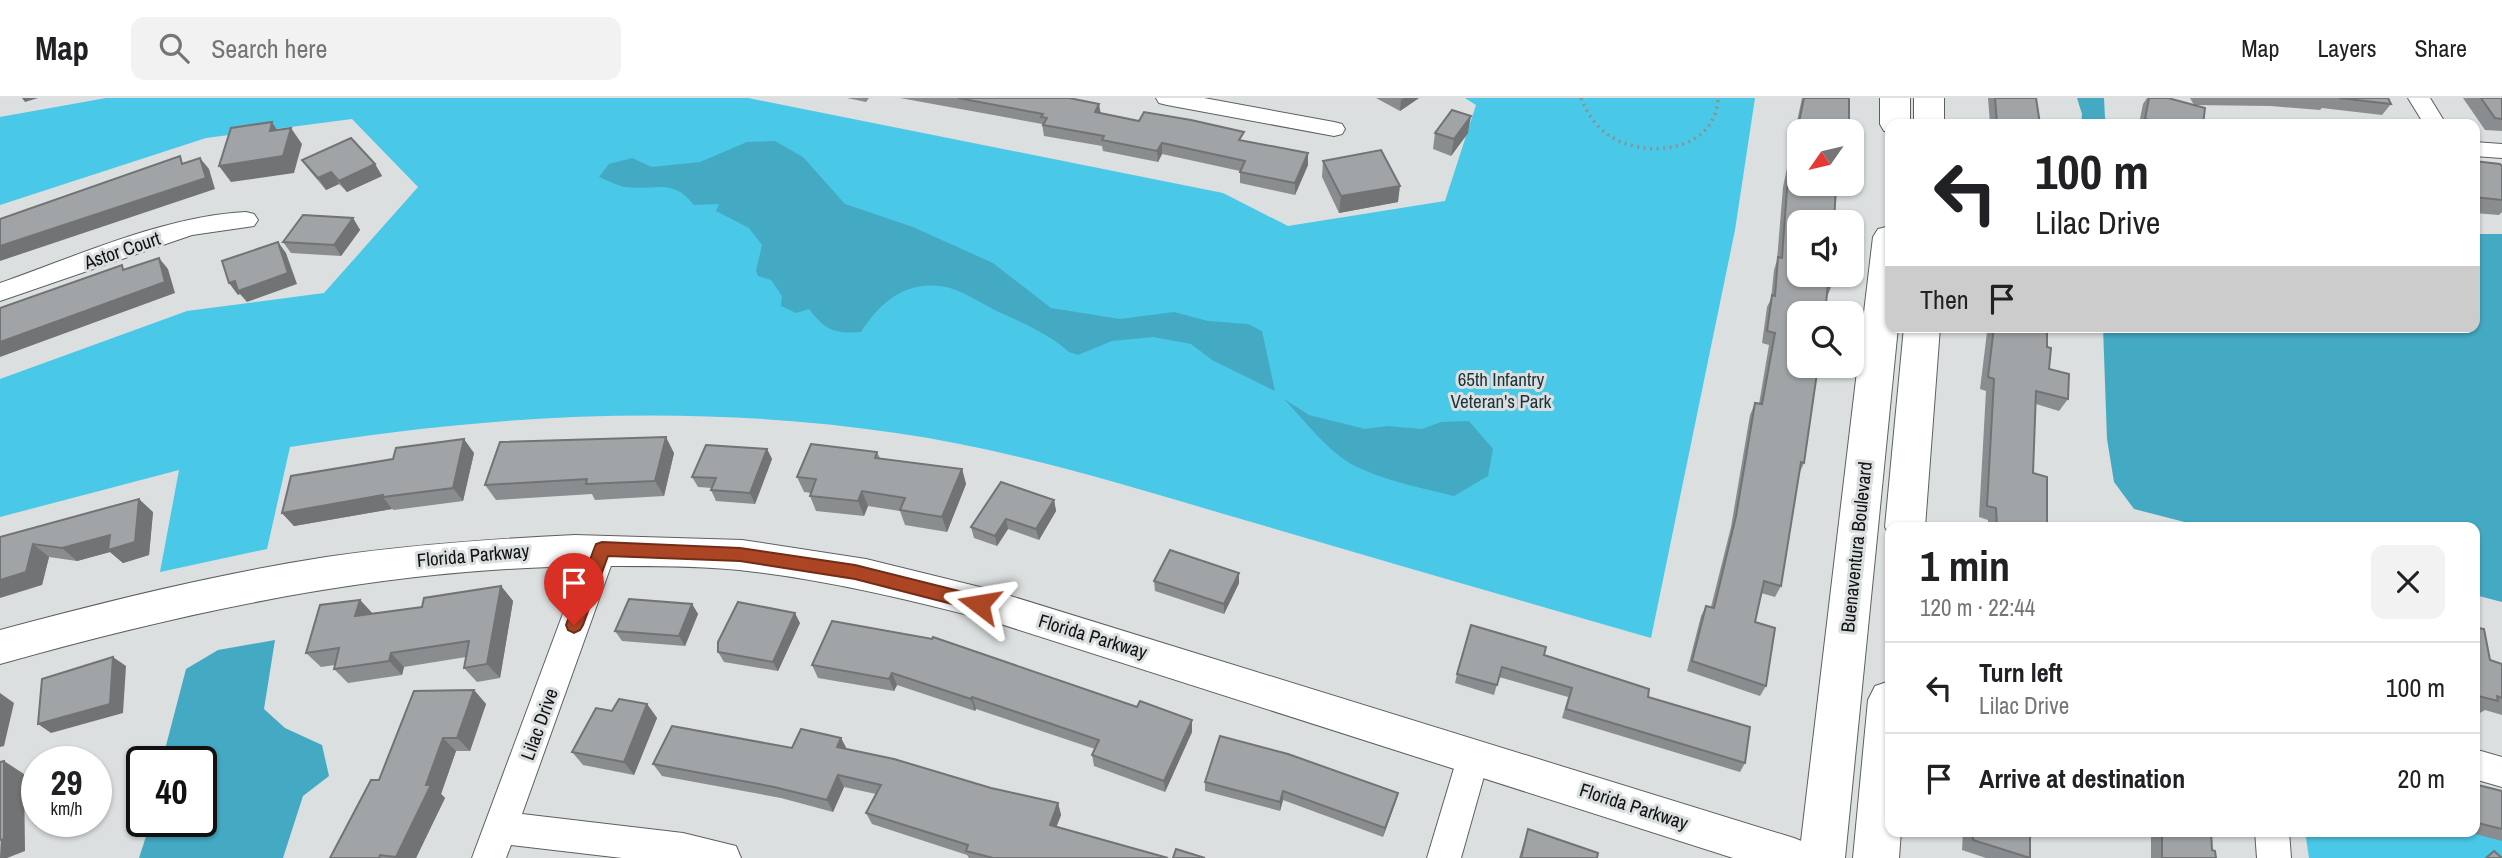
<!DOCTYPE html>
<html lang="en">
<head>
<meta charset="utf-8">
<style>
  :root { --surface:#fff; --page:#f2f2f2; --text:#202124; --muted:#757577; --line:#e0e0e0 }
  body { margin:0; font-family:"Archivo Narrow",sans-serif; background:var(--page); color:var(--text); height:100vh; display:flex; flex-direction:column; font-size:26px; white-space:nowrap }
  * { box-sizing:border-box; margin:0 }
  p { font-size:23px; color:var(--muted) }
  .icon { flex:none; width:38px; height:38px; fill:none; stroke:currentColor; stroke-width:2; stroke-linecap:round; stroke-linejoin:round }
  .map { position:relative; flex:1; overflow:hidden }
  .details { position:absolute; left:1885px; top:424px; width:595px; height:315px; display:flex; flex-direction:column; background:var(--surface); border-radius:14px; box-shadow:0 2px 5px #0004 }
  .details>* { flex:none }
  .guide { position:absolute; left:1885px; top:21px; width:595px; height:214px; border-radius:14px; box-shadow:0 2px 5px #0004; background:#fff; color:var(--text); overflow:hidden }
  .needle { width:46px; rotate:236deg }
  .controls { position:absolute; left:1787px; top:21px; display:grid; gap:14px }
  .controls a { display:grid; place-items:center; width:77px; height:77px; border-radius:14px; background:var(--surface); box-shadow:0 2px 5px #0004; font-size:35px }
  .speed { position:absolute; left:21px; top:648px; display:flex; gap:14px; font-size:35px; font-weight:700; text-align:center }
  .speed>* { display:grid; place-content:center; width:91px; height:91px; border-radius:50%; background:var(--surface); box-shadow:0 2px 5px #0004; line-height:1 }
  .speed small { font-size:18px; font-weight:400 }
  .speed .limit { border:4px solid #111; border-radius:10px; background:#fff; color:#111 }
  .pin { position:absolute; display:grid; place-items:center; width:60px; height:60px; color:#fff; margin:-72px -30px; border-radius:50% 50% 50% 0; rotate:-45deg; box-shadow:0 0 7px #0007 }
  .pin .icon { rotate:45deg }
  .me { position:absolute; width:77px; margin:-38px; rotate:284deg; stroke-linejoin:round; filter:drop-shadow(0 0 5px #0008) }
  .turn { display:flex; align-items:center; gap:24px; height:147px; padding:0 35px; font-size:32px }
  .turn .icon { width:91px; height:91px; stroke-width:2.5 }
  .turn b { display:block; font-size:49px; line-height:60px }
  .then { display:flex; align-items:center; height:66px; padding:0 35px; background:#0003; gap:14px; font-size:26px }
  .round { display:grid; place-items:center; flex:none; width:74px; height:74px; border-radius:14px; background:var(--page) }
  .head { display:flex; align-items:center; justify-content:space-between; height:119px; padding:0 35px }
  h1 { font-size:42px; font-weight:800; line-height:52px }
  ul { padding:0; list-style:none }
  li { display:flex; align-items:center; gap:21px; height:91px; padding:0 35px; border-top:2px solid var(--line) }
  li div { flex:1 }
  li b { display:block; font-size:26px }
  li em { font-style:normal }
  header { display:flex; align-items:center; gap:42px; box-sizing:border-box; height:98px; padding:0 35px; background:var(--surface); border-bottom:2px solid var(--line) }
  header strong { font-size:33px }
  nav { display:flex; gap:38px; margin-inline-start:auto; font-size:24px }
  .search { width:490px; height:63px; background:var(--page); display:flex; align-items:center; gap:18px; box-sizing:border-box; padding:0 24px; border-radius:14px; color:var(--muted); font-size:26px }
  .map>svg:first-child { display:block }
  .green { fill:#49c8e7 }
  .water { fill:#44aac4 }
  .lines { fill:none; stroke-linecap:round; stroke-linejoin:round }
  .minor-casing { stroke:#5d6061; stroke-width:2 }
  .tertiary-casing { stroke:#5d6061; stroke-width:2 }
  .secondary-casing { stroke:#5d6061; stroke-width:2 }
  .path { stroke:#8e9192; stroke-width:3.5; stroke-dasharray:2 4.5; stroke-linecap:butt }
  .minor { fill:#fff; fill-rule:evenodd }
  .tertiary { fill:#fff; fill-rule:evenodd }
  .secondary { fill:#fff; fill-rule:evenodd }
  .wall { fill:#8a8d8f }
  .shaded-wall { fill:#717374 }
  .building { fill:#a1a4a6; stroke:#717374; stroke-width:2 }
  .route { fill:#ac4524; stroke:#702d17; stroke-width:2 }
  .labels { text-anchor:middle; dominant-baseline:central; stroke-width:6; stroke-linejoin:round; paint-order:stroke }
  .street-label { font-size:19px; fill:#111313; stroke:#dbdfe0 }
  .park-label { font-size:19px; fill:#1c333a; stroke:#dbdfe0 }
</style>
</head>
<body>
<header>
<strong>Map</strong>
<div class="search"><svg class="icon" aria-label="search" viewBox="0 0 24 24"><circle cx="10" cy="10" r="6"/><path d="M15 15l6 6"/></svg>Search here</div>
<nav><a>Map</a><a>Layers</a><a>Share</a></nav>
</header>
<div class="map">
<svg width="2502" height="760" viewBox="0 0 2502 760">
  <rect width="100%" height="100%" fill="#dbdfe0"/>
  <g class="green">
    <path d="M106,0H748L1223,95L1288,128L1445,103L1476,7L1465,0H1755L1735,132L1651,540C1514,501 1378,461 1241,421C1127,388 1014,352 896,335C694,305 491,316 290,349L267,451L160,474L179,372L0,419V281L187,213L324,195L418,89L352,21L206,40L0,107V19Z"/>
    <path d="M2502,699V760H2309L2305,733H2474Z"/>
  </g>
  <g class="water">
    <path d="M2077,0H2104L2105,20L2109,26H2081L2082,16Z"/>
    <path d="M775,43L803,59L845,106L913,129L993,165L1051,210L1120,221L1174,214L1208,223L1248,226L1262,233L1275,293L1212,262L1191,246L1153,239L1112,243L1078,257L1069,254C1049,236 1023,225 999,214C984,207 967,195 950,190C910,180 882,201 861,234C834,236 825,232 809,211L796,215L781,208L782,198L771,182L758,178L756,173L762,147L749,130L716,113L719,106L694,107C672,79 655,93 626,89C617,88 607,82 599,79L609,66L632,60L652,69L700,64L747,44Z"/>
    <path d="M2475,136H2502V504L2475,497L2474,429H2204L2134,411L2114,384L2107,341L2103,229H2474Z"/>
    <path d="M1284,301L1309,317L1365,331L1388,328L1422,331L1441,324L1469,323L1493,351L1488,378L1454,398C1422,390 1386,383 1355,368C1328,354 1305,323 1284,301Z"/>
    <path d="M275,542L264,611L285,630L322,647L329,678L303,698L283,760H139L151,723H201V663H162L186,571L218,552Z"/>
  </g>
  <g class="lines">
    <defs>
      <g id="minor">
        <path d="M1156,0H1204L1334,24L1342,26L1345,31L1342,36L1334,38L1167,7L1159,5Z"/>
        <path d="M2408,0H2430L2446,26H2424Z"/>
        <path d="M2474,44L2502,46V60L2474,58Z"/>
        <path d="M246,114L254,116L258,122L254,128L192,137L0,203V185C77,158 165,118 246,114Z"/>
        <path d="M602,439L612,443L617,451L522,716L683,735L736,748L741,760H622L511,747L506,760H472L587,451L592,443Z"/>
        <path d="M1474,642L1485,647L1490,657L1461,760H1427L1458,657L1463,647Z"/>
        <path d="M2474,651L2502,659V689L2474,681Z"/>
        <path d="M2255,733H2289L2291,760H2257Z"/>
      </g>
      <path id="tertiary" d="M575,437L742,442L866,461L988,491L1794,740L1809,746L1815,760H1733L988,522C906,501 824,481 739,472C699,468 658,468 618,468C407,466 202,509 0,566V532C108,503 216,476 326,459C409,447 492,441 575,437Z"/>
      <g id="secondary">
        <path d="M1880,0H1910V26H1890V34L1884,33L1880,26Z"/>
        <rect x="1914" y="0" width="30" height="26"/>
        <path d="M1890,128V229H1898L1845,760H1799L1873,139L1878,131Z"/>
        <path d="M1904,229H1940L1925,429H1890V438L1885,429Z"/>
        <path d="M1890,583V733H1901L1899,760H1853L1868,602L1875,588Z"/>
      </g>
    </defs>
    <use href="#minor" class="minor-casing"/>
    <use href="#tertiary" class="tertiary-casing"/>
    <use href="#secondary" class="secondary-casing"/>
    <path class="path" d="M1581,0C1586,12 1592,23 1602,32C1636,63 1716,57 1718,0"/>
    <use href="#minor" class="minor"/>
    <use href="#tertiary" class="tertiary"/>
    <use href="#secondary" class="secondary"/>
  </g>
  <g class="wall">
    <path d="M847,0H869L866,4Z"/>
    <path d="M900,0H1069L1100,15L1244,43L1308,67L1295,97L1240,85V73L1162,56L1158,64L1103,53L1102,48L1044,38L1042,26Z"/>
    <path d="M1376,0H1419L1400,13Z"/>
    <path d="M1802,0H1849L1841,86L1835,102L1832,187L1827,199L1804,365L1799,376L1781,488L1775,499L1761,495L1755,524L1766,588L1760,598L1687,573L1701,518L1706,508L1711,509L1731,429L1750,317L1755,305L1759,306L1769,247L1762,245L1767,209L1771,201L1774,172L1777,162L1783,89Z"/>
    <path d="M1988,0H2036L2040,26H1990Z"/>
    <path d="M2147,0H2168L2203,26H2139L2143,6Z"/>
    <path d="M2190,0H2388L2391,6L2382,17L2322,10L2320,12L2271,8L2194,7Z"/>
    <path d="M2463,0H2502V33L2485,32Z"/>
    <path d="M1435,35H1468L1451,58L1433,51Z"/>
    <path d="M302,62L375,66L382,78L347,94L339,86L326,92L310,73Z"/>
    <path d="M1323,63L1398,104L1339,115L1322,79Z"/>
    <path d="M2474,63L2502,68V114L2499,117L2474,115Z"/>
    <path d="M353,120L360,132L341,158L291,155L283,144Z"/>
    <path d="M1985,229H2047V249L2049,271L2068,301L2059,313L2036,306L2033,375L2047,429H1988V422L1979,419L1986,293L1980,291L1987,234L1984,233Z"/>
    <path d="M767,351L772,361L755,406L716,403L711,392L712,390L698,389L692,379Z"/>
    <path d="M877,354L880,360L962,371L966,386L947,434L905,427L900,413L868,408L864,418L816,413L810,398L811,395L804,394L797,379Z"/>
    <path d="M474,355L463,403L394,412L392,411L294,428L282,415Z"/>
    <path d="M674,355L664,398L595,402L592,396L496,402L485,387Z"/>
    <path d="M1054,402L1056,413L1039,442L1008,431L997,448L974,440L971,429Z"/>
    <path d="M153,414L149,457L123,465L110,454L77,463L49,459L42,487L0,439Z"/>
    <path d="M1239,475V485L1224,516L1155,493L1154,483Z"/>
    <path d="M501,488L513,503L500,580L477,584L464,570L466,559L404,569L402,577L348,585L334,571L335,567L321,569L306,555L360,502L373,516L422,509Z"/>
    <path d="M692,506L698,516L685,548L622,543L615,533Z"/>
    <path d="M832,523L1137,609L1192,622V634L1165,694L1094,668L1092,657L1095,651L976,611L975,613L897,587L894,593L818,580L812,567Z"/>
    <path d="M800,525L778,573L724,564L718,554Z"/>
    <path d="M2474,529L2490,562L2502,566V617L2485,612L2480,615L2474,614Z"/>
    <path d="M1544,557L1648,599L1745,665L1740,674L1562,620L1568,599L1499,579L1494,597L1455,585L1457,576Z"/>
    <path d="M474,592L486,606L470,653H456L441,696L445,700L416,760H330L379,682Z"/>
    <path d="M647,606L657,620L634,677L583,667L572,654L612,613Z"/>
    <path d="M841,640L847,651L991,690L1058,705L1061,717L1056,729L1168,760H969L967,757L872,726L866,715L876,696L844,689L833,714L781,700L662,678L653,666L792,650Z"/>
    <path d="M1205,684L1398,695L1396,703L1383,739L1283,702L1280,713L1205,693Z"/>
    <path d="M2474,686L2502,693V743L2464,733H2474Z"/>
    <path d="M1528,731L1597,760H1519Z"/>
    <path d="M1963,733H2030V760H1986L1962,752Z"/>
    <path d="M2151,733H2211L2212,752L2216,760H2151Z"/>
  </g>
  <g class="shaded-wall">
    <path d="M22,0H38L25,4Z"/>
    <path d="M1404,0H1419L1400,13L1401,2Z"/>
    <path d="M1099,6L1101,17L1095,14Z"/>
    <path d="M1471,18L1468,35L1451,58L1454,41Z"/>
    <path d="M272,24L283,41L270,33Z"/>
    <path d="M291,30L302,46L294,75L231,84L219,68Z"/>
    <path d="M1162,45V56L1158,64L1157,53Z"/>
    <path d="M1308,55V67L1295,97V85Z"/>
    <path d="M200,60L209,71L215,91L0,163V148Z"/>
    <path d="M375,66L382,78L347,94L339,83Z"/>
    <path d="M331,74L339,86L326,92L318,80Z"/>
    <path d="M1400,88L1398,104L1339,115L1341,98Z"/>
    <path d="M353,120L360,132L341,158L334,147Z"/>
    <path d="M278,144L286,155L297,186L247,204L240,196L238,197L229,185Z"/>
    <path d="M159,160L168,171L175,195L0,259V244Z"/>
    <path d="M666,339L674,355L664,398L655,383Z"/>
    <path d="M464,341L474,355L463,403L453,390Z"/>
    <path d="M767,351L772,361L755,406L750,395Z"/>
    <path d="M962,371L966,386L947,434L942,419Z"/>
    <path d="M862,393L868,408L864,418L858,403Z"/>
    <path d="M383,397V399L392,411L294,428L282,415Z"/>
    <path d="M139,401L153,414L149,457L123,465L110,454L77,463L62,450Z"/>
    <path d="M1054,402L1056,413L1039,442L1036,431Z"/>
    <path d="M1006,421L1008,431L997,448L995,438Z"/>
    <path d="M33,446L49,459L42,487L0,500V482Z"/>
    <path d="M1239,475V485L1224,516V506Z"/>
    <path d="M501,488L513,503L500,580L487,566Z"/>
    <path d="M360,502L374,517L355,518Z"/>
    <path d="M692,506L698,516L685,548L679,538Z"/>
    <path d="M795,515L800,525L778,573L773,564Z"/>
    <path d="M391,555L404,569L402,577L389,563Z"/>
    <path d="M113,559L126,568L123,615L51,635L38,626Z"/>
    <path d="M892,575L897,587L894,593L889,581Z"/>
    <path d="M474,592L486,606L470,653L457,640Z"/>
    <path d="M0,595L14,605L4,648L0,649Z"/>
    <path d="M972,599L976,611L975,613L971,601Z"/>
    <path d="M647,606L657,620L634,677L624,664Z"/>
    <path d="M1192,622V634L1165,694L1164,683Z"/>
    <path d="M443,640L456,653L441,696L445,700L416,760H398L396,759L426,687Z"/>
    <path d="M841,640L847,652L837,649Z"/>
    <path d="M4,663L24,676L25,753L7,760H0Z"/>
    <path d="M838,677L844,689L833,714L827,702Z"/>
    <path d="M1283,693V702L1280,713V704Z"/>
    <path d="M1398,695L1396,703L1383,739L1385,730Z"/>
    <path d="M1058,705L1061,717L1053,738L1050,727Z"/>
  </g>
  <g class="building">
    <path d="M958,0H1069L1099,6L1095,14L1139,23L1144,14L1191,22L1244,34L1239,42L1308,55L1295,85L1240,74L1245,63L1162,45L1157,53L1102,42L1104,38L1043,27L1047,20L1041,19L1043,16Z"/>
    <path d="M1804,0H1849V21L1847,33H1799V86H1841L1840,90L1836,89L1834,124H1799V177H1832V187L1828,186L1825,215H1799V268H1818L1804,365L1801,364L1781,488L1764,483L1755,524L1775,530L1766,588L1692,563L1706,508L1714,510L1736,418L1755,305L1762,306L1775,235L1767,233L1772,197L1775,198L1778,159L1782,160L1788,77Z"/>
    <path d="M1995,0H2036L2040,26H1997Z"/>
    <path d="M2149,0H2168L2205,10L2203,26H2164L2145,21Z"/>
    <path d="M2339,0H2388L2391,6Z"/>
    <path d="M2481,0H2502V21L2495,20Z"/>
    <path d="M1452,12L1471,18L1454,41L1435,35Z"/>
    <path d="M272,24L270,33L291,30L283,58L219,68L231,30Z"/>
    <path d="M351,40L375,66L339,83L331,74L318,80L302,62Z"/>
    <path d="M1381,52L1400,88L1341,98L1323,63Z"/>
    <path d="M180,58L182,66L200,60L206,80L0,148V121Z"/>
    <path d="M2474,63L2500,66L2502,68V102L2474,99Z"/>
    <path d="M303,117L353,120L334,147L283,144Z"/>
    <path d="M278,144L288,175L238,193L235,183L229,185L222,163Z"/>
    <path d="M159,160L165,184L0,244V210L122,167L123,172Z"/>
    <path d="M1994,229H2047V249L2051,250L2049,271L2069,276L2068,301L2036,293L2033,375L2047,379V429H1997L1996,410L1987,408L1994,281L1988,279Z"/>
    <path d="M666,339L655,383L586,386L587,381L485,387L500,344Z"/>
    <path d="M464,341L453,390L383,399V397L282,415L291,378L393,361L396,350Z"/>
    <path d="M811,346L877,354L875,360L962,371L942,419L900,412L905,400L862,393L858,403L810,398L816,381L797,379Z"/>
    <path d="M706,347L767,351L750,395L711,392L716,380L692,379Z"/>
    <path d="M1001,384L1054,402L1036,431L1006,421L995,438L971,429Z"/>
    <path d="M139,401L135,444L108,452L110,437L62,450L33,446L26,474L0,482V439Z"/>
    <path d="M1170,452L1239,475L1224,506L1154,483Z"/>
    <path d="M501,488L487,566L464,570L469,543L391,555L389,563L334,571L339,550L306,555L320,507L360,502L355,518L422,509L424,500Z"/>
    <path d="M629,501L692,506L679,538L615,533Z"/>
    <path d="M738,504L795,515L773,564L718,554V544Z"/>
    <path d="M832,523L932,541L933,539L1137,609L1140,603L1192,622L1164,683L1092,657L1099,642L972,599L971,601L892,575L889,581L812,567Z"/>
    <path d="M1471,527L1546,549L1544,557L1649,591L1648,599L1750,629L1745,665L1566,611L1572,590L1502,569L1497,587L1457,576Z"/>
    <path d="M2474,529L2484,531L2490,562L2502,566V600L2497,598L2498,603L2474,597Z"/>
    <path d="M113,559L110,606L38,626L42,581Z"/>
    <path d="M474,592L457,640H443L426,687H431L396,759L380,757L379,760H330L371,682H379L414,593Z"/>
    <path d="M619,601L647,606L624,664L572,654L596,610L612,613Z"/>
    <path d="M672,628L792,650L801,631L841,640L837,649L894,661L991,690L1058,705L1050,727L1168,760H993L966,753L968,747L866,715L881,687L838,677L827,702L774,689L653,666Z"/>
    <path d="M1220,638L1288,656L1398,695L1385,730L1283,693L1280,704L1205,684Z"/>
    <path d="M4,663V741L0,742V664Z"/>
    <path d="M2474,686L2502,693V731L2474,724Z"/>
    <path d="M1528,731L1598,755L1597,760H1521Z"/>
    <path d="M1973,733H2030V760L1973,742Z"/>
    <path d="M2162,733H2211L2212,752L2215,753L2216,760H2162Z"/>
    <path d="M1176,751L1205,760H1173Z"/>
    <path d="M2494,753L2502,760H2486Z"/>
  </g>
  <path class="route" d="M602,444L740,450L855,467L979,498L985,500L988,506L985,511L979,513L855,481L740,463L608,458L583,527L580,532L574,535L568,532L566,527L594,451L596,446Z"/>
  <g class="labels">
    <g class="street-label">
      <text transform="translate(122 152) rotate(-19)">Astor Court</text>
      <text transform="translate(1856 449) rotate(-84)">Buenaventura Boulevard</text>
      <text transform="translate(473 457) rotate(-5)">Florida Parkway</text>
      <text transform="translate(1093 538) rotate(17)">Florida Parkway</text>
      <text transform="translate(539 626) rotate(-70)">Lilac Drive</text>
      <text transform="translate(1634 708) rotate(18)">Florida Parkway</text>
    </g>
    <g class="park-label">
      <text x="1501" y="281">65th Infantry<tspan x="1501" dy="22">Veteran's Park</tspan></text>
    </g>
  </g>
</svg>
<div class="controls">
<a><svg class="needle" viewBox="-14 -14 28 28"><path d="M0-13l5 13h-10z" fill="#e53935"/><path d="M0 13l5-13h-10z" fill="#757577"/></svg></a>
<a><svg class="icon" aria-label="sound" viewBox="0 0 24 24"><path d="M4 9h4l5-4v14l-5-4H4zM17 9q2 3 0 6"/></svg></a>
<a><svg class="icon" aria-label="search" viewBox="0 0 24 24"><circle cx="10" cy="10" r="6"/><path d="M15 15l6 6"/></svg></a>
</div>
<div class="speed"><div>29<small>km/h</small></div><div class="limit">40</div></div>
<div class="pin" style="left:574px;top:527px;background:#d93025"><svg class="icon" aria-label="arrive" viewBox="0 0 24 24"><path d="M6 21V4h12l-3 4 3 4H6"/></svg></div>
<svg class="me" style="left:979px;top:506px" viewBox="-20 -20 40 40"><path d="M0-17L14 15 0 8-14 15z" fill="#ac4524" stroke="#fff" stroke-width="4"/></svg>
<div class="guide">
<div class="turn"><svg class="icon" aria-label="left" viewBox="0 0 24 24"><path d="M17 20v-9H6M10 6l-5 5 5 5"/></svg><div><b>100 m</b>Lilac Drive</div></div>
<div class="then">Then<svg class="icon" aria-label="arrive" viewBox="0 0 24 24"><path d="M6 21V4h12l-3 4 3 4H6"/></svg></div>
</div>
<section class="details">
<div class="head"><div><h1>1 min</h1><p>120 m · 22:44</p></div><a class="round"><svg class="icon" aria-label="close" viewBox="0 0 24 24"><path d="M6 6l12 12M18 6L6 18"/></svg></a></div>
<ul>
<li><svg class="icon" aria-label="left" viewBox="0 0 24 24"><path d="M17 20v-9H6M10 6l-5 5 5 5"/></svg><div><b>Turn left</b><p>Lilac Drive</p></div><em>100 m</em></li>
<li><svg class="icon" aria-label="arrive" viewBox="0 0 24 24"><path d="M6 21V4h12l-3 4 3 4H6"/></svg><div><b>Arrive at destination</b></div><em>20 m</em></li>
</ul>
</section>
</div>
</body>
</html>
